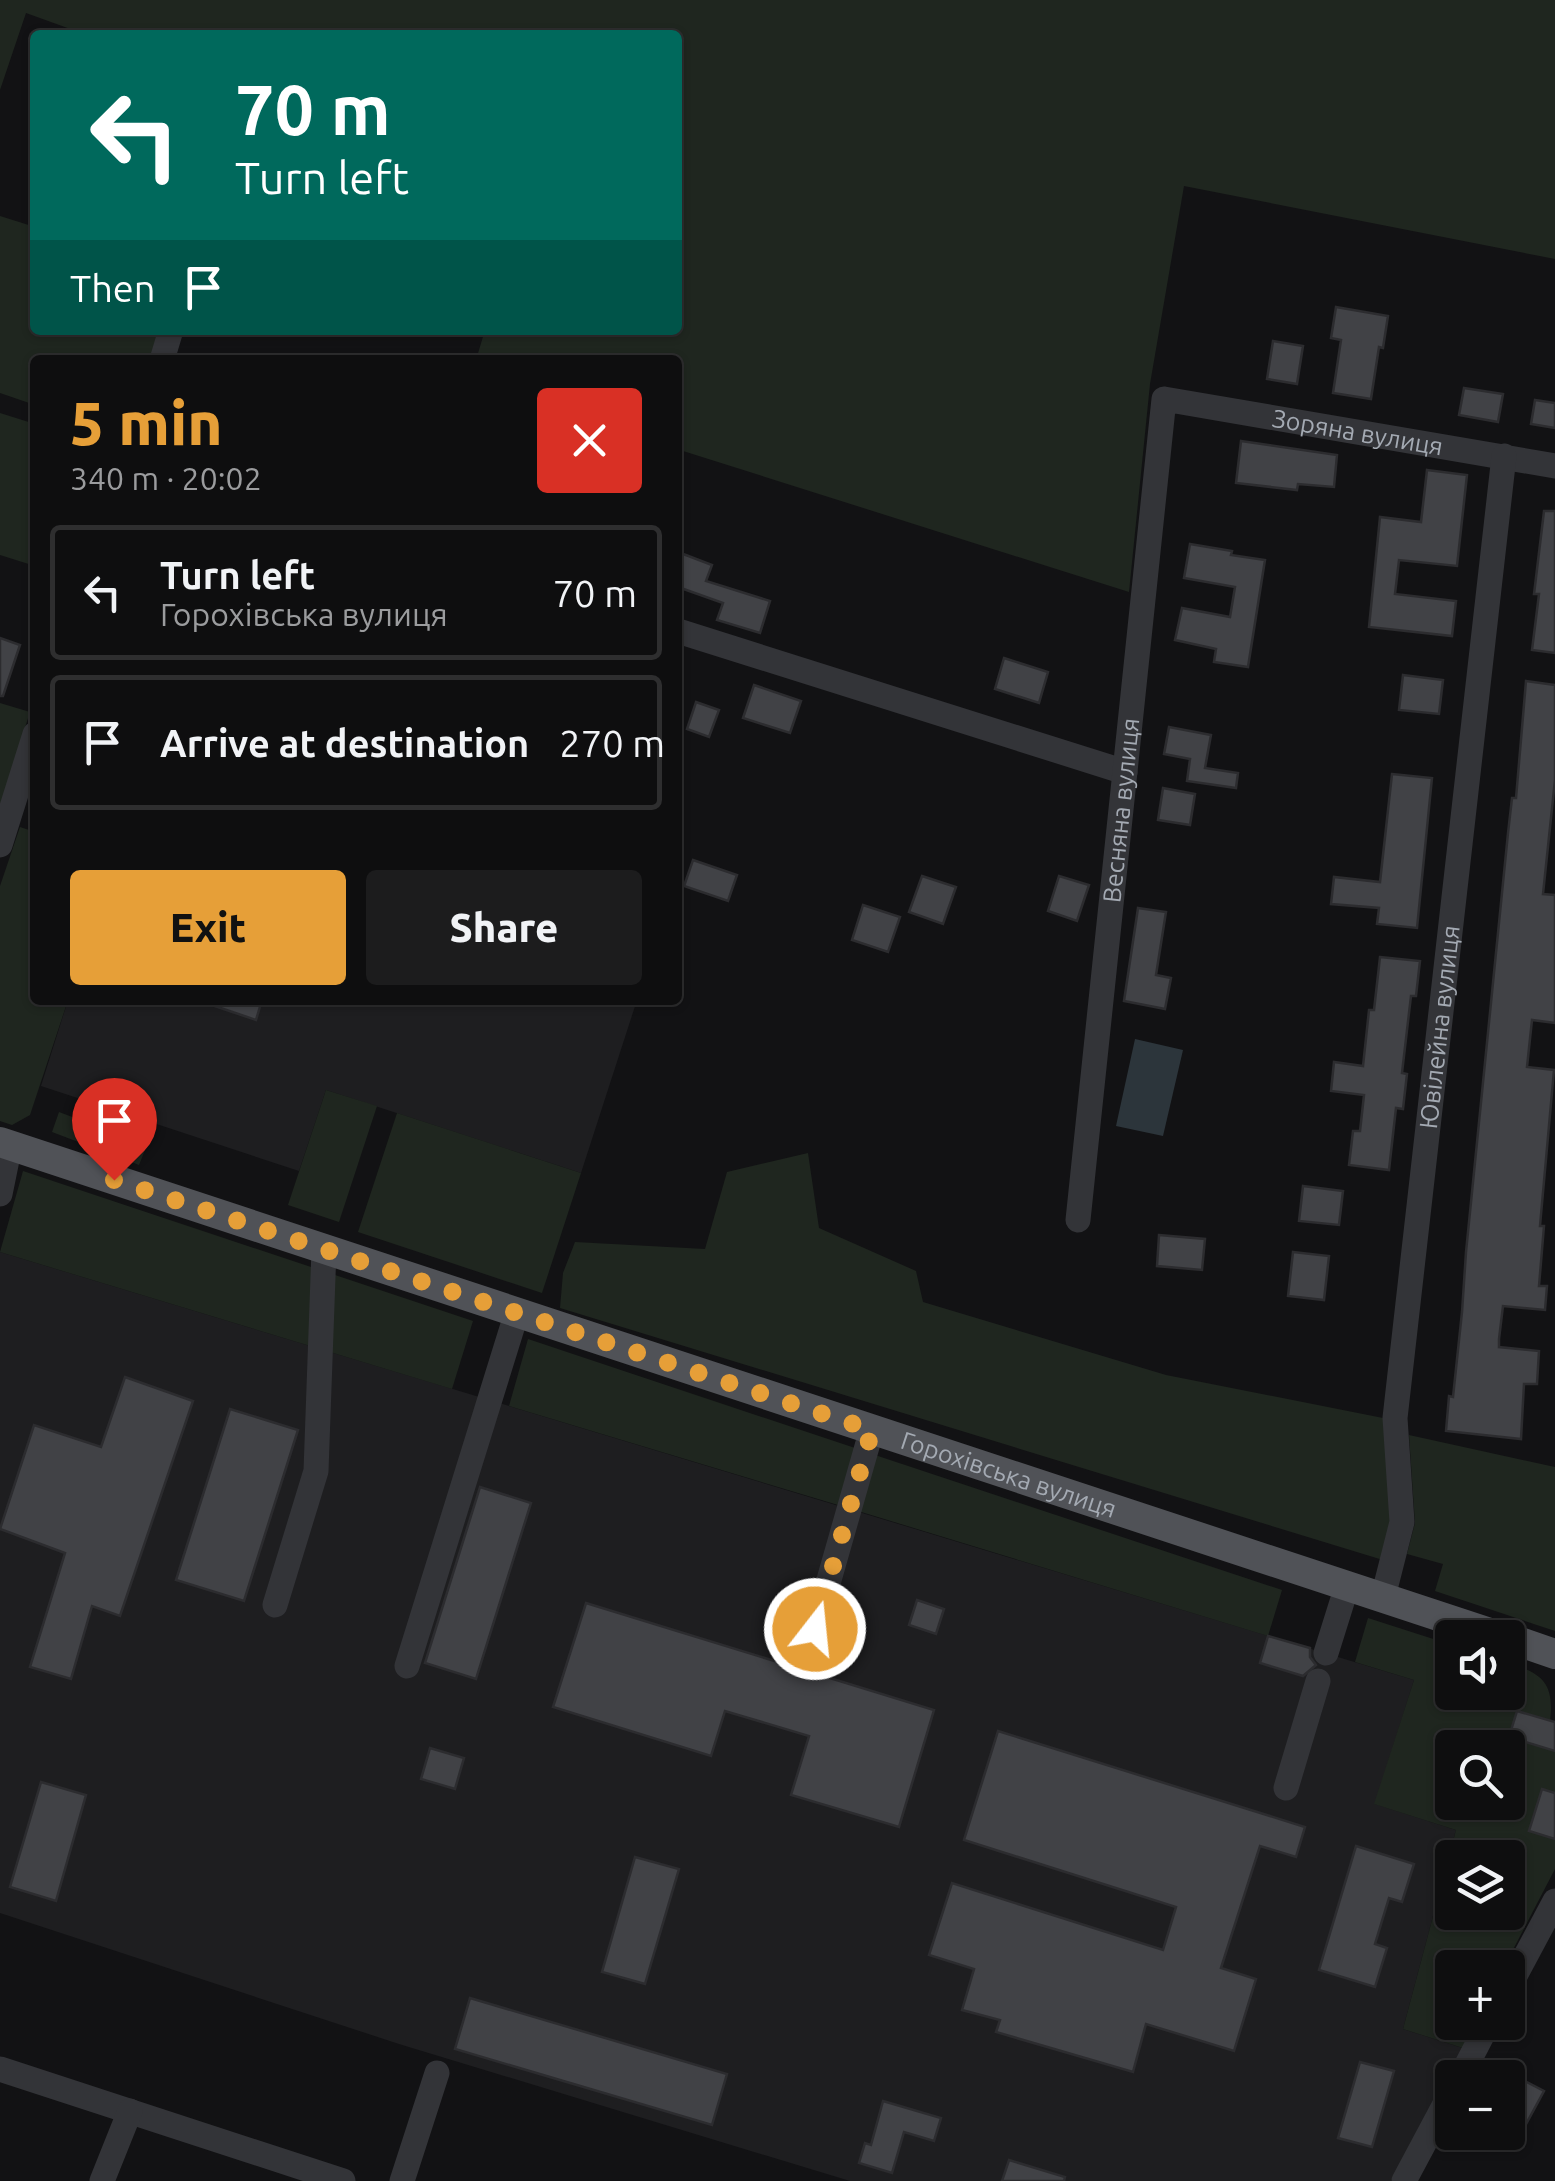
<!DOCTYPE html>
<html lang="en">
<head>
<meta charset="utf-8">
<style>
  :root { --surface:#0e0e0f; --page:#1c1c1d; --text:#f1f3f6; --muted:#9b9c9e; --line:#2e2e2f; --accent:#e69f38 }
  body { margin:0; font-family:Ubuntu,sans-serif; background:var(--page); color:var(--text); height:100vh; display:flex; flex-direction:column; font-size:38px; white-space:nowrap }
  * { box-sizing:border-box; margin:0 }
  p { font-size:32px; color:var(--muted) }
  .icon { flex:none; width:55px; height:55px; fill:none; stroke:currentColor; stroke-width:2; stroke-linecap:round; stroke-linejoin:round }
  .map { position:relative; flex:1; overflow:hidden }
  .details { position:absolute; left:30px; top:355px; width:652px; height:650px; display:flex; flex-direction:column; background:var(--surface); border-radius:10px; box-shadow:0 2px 8px #0004,0 0 0 2px var(--line) }
  .details>* { flex:none }
  .guide { position:absolute; left:30px; top:30px; width:652px; height:305px; border-radius:10px; box-shadow:0 2px 8px #0004,0 0 0 2px var(--line); background:#00695c; color:#fff; overflow:hidden }
  .controls { position:absolute; left:1435px; top:1620px; display:grid; gap:20px }
  .controls a { display:grid; place-items:center; width:90px; height:90px; border-radius:10px; background:var(--surface); box-shadow:0 2px 8px #0004,0 0 0 2px var(--line); font-size:50px }
  .pin { position:absolute; display:grid; place-items:center; width:85px; height:85px; color:#fff; margin:-102px -42px; border-radius:50% 50% 50% 0; rotate:-45deg; box-shadow:0 0 10px #0007 }
  .pin .icon { rotate:45deg }
  .me { position:absolute; width:110px; margin:-55px; rotate:16deg; stroke-linejoin:round; filter:drop-shadow(0 0 8px #0008) }
  .turn { display:flex; align-items:center; gap:35px; height:210px; padding:0 40px; font-size:45px }
  .turn .icon { width:130px; height:130px; stroke-width:2.5 }
  .turn b { display:block; font-size:70px; line-height:85px }
  .then { display:flex; align-items:center; height:95px; padding:0 40px; background:#0003; gap:20px; font-size:38px }
  .round { display:grid; place-items:center; flex:none; width:105px; height:105px; border-radius:10px; background:var(--page) }
  .overview { display:flex; align-items:center; justify-content:space-between; height:170px; padding:0 40px }
  h1 { font-size:60px; font-weight:800; line-height:75px; color:var(--accent) }
  .cta { display:flex; gap:20px; margin-top:auto; padding:20px 40px }
  .cta a { flex:1; height:115px; border-radius:10px; background:var(--accent); color:#111; font-size:40px; font-weight:800; line-height:115px; text-align:center }
  .cta a+a { background:var(--page); color:var(--text) }
  ul { padding:0; list-style:none }
  li { display:flex; align-items:center; gap:30px; height:135px; margin:0 20px 15px; padding:0 20px; border:5px solid var(--line); border-radius:10px }
  li div { flex:1 }
  li b { display:block; font-size:38px }
  li em { font-style:normal }
  .map>svg:first-child { display:block }
  .built { fill:#1e1e20 }
  .green { fill:#1f261f; fill-rule:evenodd }
  .water { fill:#2c353b }
  .building { fill:#414246; stroke:#2c2c2f; stroke-width:2.5 }
  .lines { fill:none; stroke-linecap:round; stroke-linejoin:round }
  .minor { stroke:#333438; stroke-width:25 }
  .major { stroke:#505257; stroke-width:30 }
  .route { stroke:#e69f38; stroke-width:18; stroke-dasharray:0 32.4 }
  .labels { text-anchor:middle; dominant-baseline:central; stroke-width:10; stroke-linejoin:round; paint-order:stroke }
  .street-label { font-size:25px; fill:#a4aab3; stroke:#0d0d0e }
</style>
</head>
<body>
<div class="map">
<svg width="1555" height="2181" viewBox="0 0 1555 2181">
  <rect width="100%" height="100%" fill="#121214"/>
  <g class="built">
    <path d="M68,1000H637L581,1173L326,1090L299,1171L41,1086Z"/>
    <path d="M0,1252L1414,1680L1375,1804L1456,1830L1403,2029L1463,2048L1391,2181H850L399,2044L0,1913Z"/>
  </g>
  <g class="green">
    <path d="M0,0H1555V259L1184,186L1150,384L1129,592L683,451L678,465V360H476L485,330H678V35H87L26,13L0,90Z"/>
    <path d="M0,216L35,227V330H159L150,360H35V405L0,393Z"/>
    <path d="M0,413L35,424V566L0,555Z"/>
    <path d="M0,703L30,712L0,806Z"/>
    <path d="M20,827L35,832V1000H68L30,1115L12,1125L0,1121V886Z"/>
    <path d="M326,1090L377,1106L339,1222L288,1205Z"/>
    <path d="M59,1112L147,1145L139,1165L52,1132Z"/>
    <path d="M397,1113L581,1173L542,1293L358,1232Z"/>
    <path d="M808,1153L819,1228L916,1271L923,1302L1166,1375L1383,1418L1392,1521L1383,1560L560,1308L563,1273L575,1242L705,1249L727,1172Z"/>
    <path d="M23,1171L473,1321L452,1389L0,1252Z"/>
    <path d="M528,1339L855,1448L838,1505L509,1406Z"/>
    <path d="M1409,1435L1555,1467V1631L1435,1591L1443,1564L1407,1554L1415,1523Z"/>
    <path d="M875,1455L1282,1590L1268,1636L858,1511Z"/>
    <path d="M1368,1618L1452,1645V1692H1508V1663C1540,1673 1555,1681 1550,1721L1517,1711L1509,1736L1555,1751V1869L1504,1967L1452,1968V2022L1476,2023L1463,2048L1403,2029L1456,1830L1374,1804L1414,1680L1355,1662ZM1452,1748H1508V1802H1452ZM1452,1858H1508V1912H1452Z"/>
  </g>
  <path class="water" d="M1135,1039L1183,1050L1163,1136L1116,1126Z"/>
  <g class="building">
    <path d="M1336,307L1388,316L1383,348L1379,347L1371,399L1333,393L1341,340L1331,338Z"/>
    <path d="M1273,341L1303,346L1297,384L1267,379Z"/>
    <path d="M1464,388L1503,394L1498,422L1459,415Z"/>
    <path d="M1535,400L1555,403V428L1531,424Z"/>
    <path d="M1241,441L1337,455L1334,487L1298,484L1297,490L1236,483Z"/>
    <path d="M1427,470L1467,475L1457,566L1399,560L1395,594L1456,601L1452,636L1369,627L1380,517L1421,522Z"/>
    <path d="M1544,511H1555V653L1532,650L1539,594H1534Z"/>
    <path d="M1190,544L1232,551L1231,555L1265,560L1248,667L1214,662L1216,649L1175,640L1182,608L1230,617L1235,587L1184,578Z"/>
    <path d="M678,552L712,565L706,581L770,601L760,633L717,620L723,603L678,587Z"/>
    <path d="M0,638L20,645L3,696H0Z"/>
    <path d="M1004,658L1048,672L1039,703L995,689Z"/>
    <path d="M1403,675L1443,680L1439,714L1399,710Z"/>
    <path d="M1526,681L1555,685V780L1543,894L1555,895V1023L1532,1020L1527,1067L1554,1070L1540,1226H1544L1539,1286H1547L1545,1310L1503,1306L1499,1339V1347L1539,1351L1537,1384H1524L1521,1439L1446,1431L1449,1396L1453,1397L1462,1312L1466,1252L1508,833L1512,798H1516Z"/>
    <path d="M754,685L801,701L790,733L743,718Z"/>
    <path d="M696,702L719,710L709,737L687,729Z"/>
    <path d="M1169,727L1211,735L1205,768L1238,773L1236,788L1187,781L1190,759L1164,754Z"/>
    <path d="M1392,774L1432,778L1417,928L1377,924L1379,908L1331,904L1334,877L1380,882Z"/>
    <path d="M1163,788L1195,794L1190,825L1158,820Z"/>
    <path d="M693,860L737,875L728,901L684,886Z"/>
    <path d="M922,876L956,887L943,924L909,912Z"/>
    <path d="M1059,876L1089,885L1077,921L1048,911Z"/>
    <path d="M863,905L900,917L888,952L852,940Z"/>
    <path d="M1138,908L1166,912L1156,975L1171,978L1165,1009L1124,1001Z"/>
    <path d="M1380,957L1420,961L1416,996H1411L1402,1073L1407,1074L1403,1109L1396,1108L1389,1170L1349,1165L1353,1131H1360L1364,1095L1331,1091L1334,1062L1363,1066L1369,1010H1374Z"/>
    <path d="M206,1000H262L256,1020L206,1003Z"/>
    <path d="M1303,1186L1343,1191L1339,1225L1299,1221Z"/>
    <path d="M1159,1235L1205,1239L1202,1270L1157,1266Z"/>
    <path d="M1293,1252L1329,1256L1324,1300L1288,1296Z"/>
    <path d="M125,1377L193,1401L120,1616L92,1606L71,1679L30,1667L65,1553L0,1529L34,1425L101,1447Z"/>
    <path d="M230,1409L298,1430L244,1601L176,1580Z"/>
    <path d="M480,1487L531,1503L476,1679L425,1663Z"/>
    <path d="M917,1600L944,1609L936,1634L909,1625Z"/>
    <path d="M586,1603L934,1710L899,1827L791,1795L809,1736L725,1711L711,1756L553,1707Z"/>
    <path d="M1268,1636L1310,1648V1657L1316,1665L1303,1676L1260,1663Z"/>
    <path d="M1517,1711L1555,1722V1751L1509,1737Z"/>
    <path d="M998,1731L1305,1827L1296,1857L1260,1846L1221,1968L1256,1979L1234,2051L1146,2024L1133,2072L996,2032L1000,2020L962,2010L974,1969L929,1955L952,1883L1163,1950L1176,1907L964,1840Z"/>
    <path d="M430,1748L464,1758L455,1789L421,1779Z"/>
    <path d="M41,1782L86,1795L56,1901L10,1887Z"/>
    <path d="M1542,1789L1555,1793V1839L1529,1831Z"/>
    <path d="M1356,1846L1414,1864L1402,1902L1389,1898L1375,1944L1387,1948L1375,1987L1319,1970Z"/>
    <path d="M635,1857L679,1869L645,1984L602,1972Z"/>
    <path d="M470,1998L727,2074L712,2125L455,2049Z"/>
    <path d="M1360,2062L1394,2071L1372,2147L1338,2138Z"/>
    <path d="M1515,2076L1544,2091L1518,2139L1508,2133V2091Z"/>
    <path d="M883,2101L941,2118L934,2141L904,2132L892,2173L859,2163L865,2143L871,2145Z"/>
    <path d="M1009,2160L1065,2177L1064,2181H1002Z"/>
  </g>
  <g class="lines">
    <g class="minor">
      <path d="M162,360L171,330"/>
      <path d="M678,631L1125,772"/>
      <path d="M0,845L35,734"/>
      <path d="M0,1194L10,1145"/>
      <path id="s1" d="M1078,1220L1164,399L1555,466"/>
      <path id="s2" d="M1383,1597L1402,1522L1395,1418L1504,456"/>
      <path d="M275,1605L316,1471L324,1249"/>
      <path d="M815,1629L872,1429"/>
      <path d="M1326,1653L1347,1586"/>
      <path d="M407,1666L517,1312"/>
      <path d="M1286,1788L1318,1681"/>
      <path d="M1508,1989L1555,1901"/>
      <path d="M0,2069L343,2181"/>
      <path d="M1460,2078L1489,2022"/>
      <path d="M102,2181L130,2111"/>
      <path d="M402,2181L437,2073"/>
      <path d="M1404,2181L1452,2091"/>
    </g>
    <g class="major">
      <path id="s3" d="M0,1142L1505,1638"/>
      <path d="M1508,1638L1555,1654"/>
    </g>
  </g>
  <g class="lines">
    <path class="route" d="M114,1180L872,1430L815,1629"/>
  </g>
  <g class="labels">
    <g class="street-label">
      <text stroke="none"><textPath href="#s1" startOffset="1022">Зоряна вулиця</textPath></text>
      <text stroke="none"><textPath href="#s1" startOffset="412">Весняна вулиця</textPath></text>
      <text stroke="none"><textPath href="#s2" startOffset="575">Ювілейна вулиця</textPath></text>
      <text stroke="none"><textPath href="#s3" startOffset="1062">Горохівська вулиця</textPath></text>
    </g>
  </g>
</svg>
<div class="controls">
<a><svg class="icon" aria-label="sound" viewBox="0 0 24 24"><path d="M4 9h4l5-4v14l-5-4H4zM17 9q2 3 0 6"/></svg></a>
<a><svg class="icon" aria-label="search" viewBox="0 0 24 24"><circle cx="10" cy="10" r="6"/><path d="M15 15l6 6"/></svg></a>
<a><svg class="icon" aria-label="layers" viewBox="0 0 24 24"><path d="M12 4l9 5-9 5-9-5zM3 14l9 5 9-5"/></svg></a>
<a>+</a>
<a>−</a>
</div>
<div class="pin" style="left:114px;top:1180px;background:#d93025"><svg class="icon" aria-label="arrive" viewBox="0 0 24 24"><path d="M6 21V4h12l-3 4 3 4H6"/></svg></div>
<svg class="me" style="left:815px;top:1629px" viewBox="-20 -20 40 40"><circle r="17" fill="#e69f38" stroke="#fff" stroke-width="3"/><path d="M0-11L8 9 0 5-8 9z" fill="#fff"/></svg>
<div class="guide">
<div class="turn"><svg class="icon" aria-label="left" viewBox="0 0 24 24"><path d="M17 20v-9H6M10 6l-5 5 5 5"/></svg><div><b>70 m</b>Turn left</div></div>
<div class="then">Then<svg class="icon" aria-label="arrive" viewBox="0 0 24 24"><path d="M6 21V4h12l-3 4 3 4H6"/></svg></div>
</div>
<section class="details">
<div class="overview"><div><h1>5 min</h1><p>340 m · 20:02</p></div><a class="round" style="background:#d93025;color:#fff"><svg class="icon" aria-label="close" viewBox="0 0 24 24"><path d="M6 6l12 12M18 6L6 18"/></svg></a></div>
<ul>
<li><svg class="icon" aria-label="left" viewBox="0 0 24 24"><path d="M17 20v-9H6M10 6l-5 5 5 5"/></svg><div><b>Turn left</b><p>Горохівська вулиця</p></div><em>70 m</em></li>
<li><svg class="icon" aria-label="arrive" viewBox="0 0 24 24"><path d="M6 21V4h12l-3 4 3 4H6"/></svg><div><b>Arrive at destination</b></div><em>270 m</em></li>
</ul>
<div class="cta"><a>Exit</a><a>Share</a></div>
</section>
</div>
</body>
</html>
